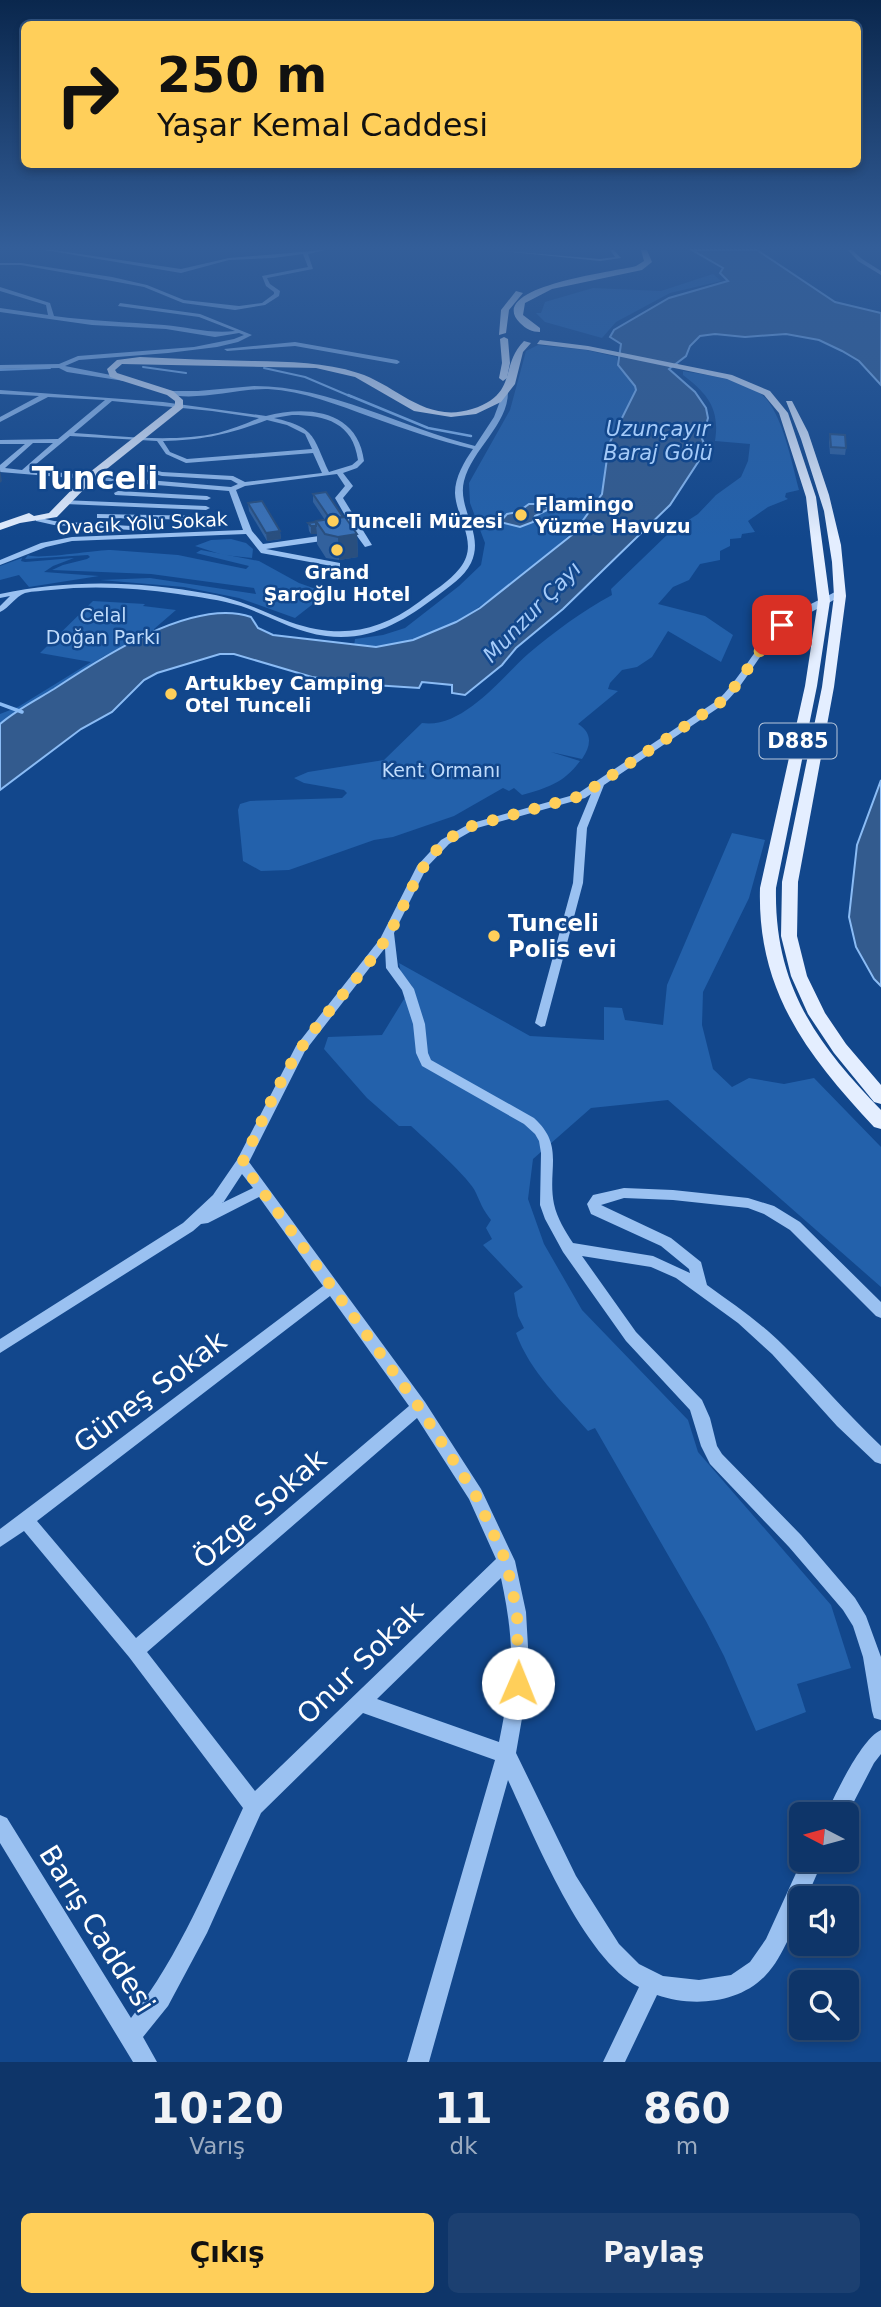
<!DOCTYPE html>
<html lang="tr">
<head>
<meta charset="utf-8">
<style>
  :root { --surface:#0e3569; --page:#1c4071; --text:#f1f3f6; --muted:#9babc0; --line:#2e507d; --accent:#ffcf5a }
  body { margin:0; font-family:"DejaVu Sans",sans-serif; background:var(--page); color:var(--text); height:100vh; display:flex; flex-direction:column; font-size:26px; white-space:nowrap }
  * { box-sizing:border-box; margin:0 }
  p { font-size:23px; color:var(--muted) }
  .icon { flex:none; width:38px; height:38px; fill:none; stroke:currentColor; stroke-width:2; stroke-linecap:round; stroke-linejoin:round }
  .map { position:relative; height:2062px; overflow:hidden }
  .panel { display:flex; flex-direction:column; background:var(--surface); flex:1 }
  .panel>* { flex:none }
  .banner { position:absolute; left:21px; top:21px; width:840px; height:147px; border-radius:10px; box-shadow:0 4px 10px #0003,0 0 0 2px var(--line); background:#ffcf5a; color:#111; overflow:hidden }
  .needle { width:46px; rotate:276deg }
  .fabs { position:absolute; left:789px; top:1802px; display:grid; gap:14px }
  .fabs a { display:grid; place-items:center; width:70px; height:70px; border-radius:10px; background:var(--surface); box-shadow:0 4px 10px #0003,0 0 0 2px var(--line); font-size:35px }
  .pin { position:absolute; display:grid; place-items:center; width:60px; height:60px; color:#fff; margin:-30px; border-radius:14px; box-shadow:0 4px 10px #0006 }
  .me { position:absolute; width:77px; margin:-38px; rotate:1deg; stroke-linejoin:round; filter:drop-shadow(0 0 5px #0008) }
  .turn { display:flex; align-items:center; gap:24px; height:147px; padding:0 21px; font-size:32px }
  .turn .icon { width:91px; height:91px; stroke-width:2.5 }
  .turn b { display:block; font-size:49px; line-height:60px }
  .eta { display:flex; justify-content:space-evenly; align-items:center; height:119px; text-align:center }
  .eta b { font-size:42px; font-weight:700; line-height:49px }
  .action { display:flex; gap:14px; margin-top:auto; padding:14px 21px }
  .action a { flex:1; height:80px; border-radius:10px; background:var(--accent); color:#111; font-size:28px; font-weight:700; line-height:80px; text-align:center }
  .action a+a { background:var(--page); color:var(--text) }
  .map>svg:first-child { display:block }
  .green { fill:#2361ab }
  .water { fill:#335b8e; stroke:#8bbcf5; stroke-width:2 }
  .lines { fill:none; stroke-linecap:round; stroke-linejoin:round }
  .stream-far2 { stroke:#8bbcf5; stroke-width:2 }
  .stream-far1 { stroke:#8bbcf5; stroke-width:2.5 }
  .stream { stroke:#8bbcf5; stroke-width:3.5 }
  .minor { fill:#9ac1f1; fill-rule:evenodd }
  .major { fill:#e4eeff; fill-rule:evenodd }
  .wall { fill:#32619d }
  .shaded-wall { fill:#294f7f }
  .building { fill:#3a71b6; stroke:#294f7f; stroke-width:2 }
  .route { stroke:#ffcf5a; stroke-width:12; stroke-dasharray:0 21.6 }
  .poi-dot { fill:#ffcf5a; stroke:#12478c; stroke-width:2.5 }
  .labels { text-anchor:middle; dominant-baseline:central; stroke-width:5; stroke-linejoin:round; paint-order:stroke }
  .far-poi-label { font-size:19px; font-weight:bold; fill:#fff; stroke:#12478c; text-anchor:start }
  .far-street-label { font-size:19px; fill:#fff; stroke:#12478c }
  .far-park-label { font-size:19px; fill:#c0dcfc; stroke:#12478c }
  .far-water-label { font-size:21px; font-style:italic; fill:#a5cbf9; stroke:#12478c }
  .shield { fill:#12478c; stroke:#b8c8dc; stroke-width:2 }
  .shield-label { font-size:21px; font-weight:bold; fill:#fff }
  .poi-label { font-size:23px; font-weight:bold; fill:#fff; stroke:#12478c; text-anchor:start }
  .near-street-label { font-size:28px; fill:#fff; stroke:#12478c }
  .far-town-label { font-size:32px; font-weight:bold; fill:#fff; stroke:#12478c }
</style>
</head>
<body>
<div class="map">
<svg width="881" height="2062" viewBox="0 0 881 2062">
  <rect width="100%" height="100%" fill="#12478c"/>
  <g class="green">
    <path d="M713,274L721,281L670,293L616,322L602,338L545,322L536,313H541L545,302L593,288L661,291Z"/>
    <path d="M538,345L586,350L617,357L618,365L636,386C635,395 616,428 611,439C603,459 609,482 597,501C581,529 558,545 533,565C478,610 430,650 354,646L355,639L383,635L405,628L459,586L481,565L485,543L470,503L469,483L510,410L526,351Z"/>
    <path d="M683,371C709,376 740,378 761,394C782,410 792,464 799,490L786,493L785,497L788,499L768,507L748,521L755,532L742,534L741,538L730,539V546L720,551V560L700,564L689,580L673,587L658,604L705,616L733,635L721,662L668,631L652,657L637,667L622,670L610,683L608,689L618,691L578,724C593,733 591,746 582,759L551,752L580,761C564,783 547,788 522,795L514,788L509,791L503,788L454,816L393,837L374,840L289,870L261,871L243,861L238,810L240,804L250,801L342,798L347,793L344,790L304,783L294,778L308,772L384,760L422,723C463,729 501,678 528,654C554,632 582,611 612,595L611,589L670,532L698,514L716,495L741,477L748,461L750,444L715,441C720,409 708,394 683,375Z"/>
    <path d="M231,539L246,543L253,549L252,558L223,555L195,546L211,540Z"/>
    <path d="M111,550L178,555L246,569L249,566L196,553L201,550L259,561L299,583L327,593L295,618L239,598L184,587L100,580L150,578L256,594L254,588L151,574L52,570L63,565L87,559L90,557L88,555L25,559L28,555C37,560 95,550 111,550Z"/>
    <path d="M22,558L21,561L25,562L74,558L53,566L44,572L99,576L29,587L19,575L0,580V566Z"/>
    <path d="M93,601L145,604L143,606L176,610L154,629L155,631L104,656L0,724V714L18,707L91,662L40,653Z"/>
    <path d="M732,833L765,840L749,898L703,992L702,1025L713,1069L732,1087L749,1078L784,1084L814,1078L881,1147V1287L668,1100L591,1108L533,1159L528,1199L544,1244L582,1310L688,1420L698,1452L831,1605L851,1668L797,1684L806,1712L756,1731L724,1656L706,1621L595,1428L588,1431C561,1400 530,1372 516,1333L524,1328L518,1316L514,1293L523,1287L483,1245L492,1239L486,1228L491,1220C483,1210 480,1202 476,1193C471,1179 424,1138 411,1126H399L367,1098L324,1049L328,1037L382,1035L412,986L401,973L399,963L530,1036L604,1040V1007L622,1008L625,1020L663,1025L667,985Z"/>
  </g>
  <g class="water">
    <path d="M692,250H757L835,302L881,313V385L859,361L842,351L819,340L786,334L745,337L715,334L700,336L690,346L686,356L669,369L695,392L706,408L708,418L702,439L705,445L702,456L670,505L563,609L516,648L502,665L465,695L452,693V685L422,682L419,688L358,684L312,677L234,654H220L157,673L144,680L112,712L81,729L0,790V724C16,710 36,700 54,689C101,658 193,597 251,617L258,628L273,635L376,647L413,640L456,622L480,608L573,534L602,494L609,444L636,390L635,386L618,365L621,344L610,337L614,330L669,298L728,281L720,273L723,268Z"/>
    <path d="M529,504H542L549,509L535,516L533,522L520,527L500,522L507,514L518,512Z"/>
    <path d="M881,780V986L874,979L856,947L849,917L857,845Z"/>
  </g>
  <g class="lines">
    <g class="stream-far2">
      <path d="M143,367L186,373"/>
      <path d="M264,368L305,377L352,397"/>
      <path d="M0,370L50,368"/>
    </g>
    <path class="stream-far1" d="M348,395L428,428L471,436"/>
    <path class="stream" d="M0,704L22,712"/>
    <g class="minor">
      <path d="M45,250H53L181,269L229,258L325,250L308,254L313,269L267,278L270,284L280,291L279,296L265,305L235,310L183,303L144,287L112,281L21,265H0V263H21L112,277L147,285L184,300L239,306L262,303L274,294V292L266,286L262,276L308,267L303,254L273,258L229,260L181,273Z"/>
      <path d="M493,250L600,259L615,257L610,250H614L621,258L600,261Z"/>
      <path d="M848,250H852L862,259L881,271V275L858,261Z"/>
      <path d="M0,287L50,303L54,316C90,321 127,322 164,325C188,327 210,334 235,331L199,317L118,306L120,303L200,314L252,335L238,342L217,347L168,353L79,360L65,366L126,378L124,381L67,372L59,368L0,369V365L59,364L78,356L194,347L234,339L244,335L239,333L215,337L166,329L92,325L0,312V308L48,315L46,305L0,291Z"/>
      <path d="M295,342L397,360L400,362L397,364L295,346L227,351L224,349Z"/>
      <path d="M254,386C331,386 402,428 475,446L494,417L503,393L508,392C508,425 472,449 464,481C457,509 485,534 471,563C464,577 450,586 437,596C404,621 370,642 326,636C295,632 270,616 241,606C221,600 199,597 178,594C136,588 94,585 51,590C43,591 33,591 25,593C15,597 9,608 0,612V606L10,596L0,598V594C70,579 139,581 210,594C242,600 261,611 290,622C339,639 377,633 419,602C433,591 449,582 460,568C480,543 456,519 455,493C455,477 464,462 473,449C438,441 405,429 371,417C338,405 303,391 268,389C240,388 190,403 167,393L170,391H198Z"/>
      <path d="M0,390L163,402L266,416C307,405 358,410 364,461L357,468L343,473L353,486L343,498L372,545L365,547L357,536L266,549L340,563V567H337L261,553L246,534L72,541L46,547L0,565V560L41,543L72,537L243,530L229,491L0,472V465L25,444H0V440L58,439L105,400L48,397L0,422V417L39,396L0,394ZM112,401L212,411L259,418C246,424 232,429 218,433C172,443 120,436 74,433ZM292,415C326,415 353,423 358,460L352,465L329,472C312,435 316,428 274,418ZM267,420L287,425L305,434L312,449L187,459L170,452L163,441C204,440 229,434 267,420ZM70,436L157,441L166,454L186,463L313,453L322,473L245,482L233,476L162,472L151,469L145,464L140,465L147,472L162,476L231,480L238,484L231,487L29,470ZM33,443H53L22,470L5,468ZM337,474L345,486L335,498L354,531L263,544L252,531L236,490L245,486Z"/>
      <path d="M118,491L207,496L211,498L207,500L115,495L114,493Z"/>
      <path d="M62,500L206,506L210,508L206,510L65,504L61,502Z"/>
      <path d="M97,514L207,516L211,518L207,520L100,518H97Z"/>
      <path d="M36,517L54,521L146,527L150,529L146,531L54,525L36,521Z"/>
      <path d="M837,591L844,593C824,609 796,615 778,634C758,655 746,683 724,704L604,785L587,828L583,883L545,1026L541,1027L535,1023L573,883L577,828L591,794L585,798L477,828L449,844L427,867L394,933L398,967L414,989L425,1024L428,1053L431,1060L534,1118C565,1146 547,1169 554,1204C557,1218 565,1231 573,1243L653,1256L690,1273L689,1269L661,1246L591,1214L587,1204L593,1195L624,1188L673,1190L748,1198L774,1206L800,1222L881,1302V1318L876,1316L790,1230L764,1214L748,1208L673,1200L624,1198L601,1205L671,1238L701,1262L707,1285C733,1304 760,1322 783,1345C817,1378 847,1414 881,1446V1464L875,1462L837,1426L772,1354L738,1323L676,1278L651,1267L582,1256L636,1332L702,1400L710,1418L717,1446L722,1454L801,1535L855,1598L866,1616L881,1657V1720L874,1718L872,1711L863,1657L853,1626L843,1610L789,1547L710,1464L701,1446L690,1410L626,1341L563,1252L545,1219L540,1205L541,1153L539,1141L535,1134L524,1124L422,1066L416,1053L413,1024L402,990L386,968L385,948L305,1051L249,1162L425,1402L481,1489L515,1561L526,1612L529,1664L525,1701L516,1753L576,1876L619,1944L639,1964L663,1976L699,1980L731,1975L750,1962L766,1939L802,1860H823L806,1899H802C802,1914 795,1926 788,1940C782,1952 775,1966 765,1976C738,2004 691,2007 657,1995L625,2062H603L639,1987C584,1960 534,1836 508,1780L429,2062H407L495,1760L363,1713L261,1813L207,1933L168,2006L143,2037L157,2062H133L0,1843V1815L7,1818L131,2018C180,1955 210,1880 243,1808L129,1657L24,1531L0,1547V1529L323,1286L259,1197L208,1223L201,1224L193,1231L0,1353V1339L183,1223L213,1195L237,1160L296,1046L380,939L417,866L441,840L469,824L577,794L718,700C739,679 752,653 772,631C788,613 816,602 837,591ZM242,1174L253,1188L222,1203H223ZM330,1296L409,1406L136,1638L37,1521ZM417,1418L469,1499L496,1559L255,1791L147,1652ZM501,1578C507,1606 512,1636 511,1665C509,1691 504,1717 499,1742L377,1699Z"/>
      <path d="M881,1730V1754L874,1763L847,1815H826C835,1794 862,1738 881,1730Z"/>
    </g>
    <g class="major">
      <path d="M641,250H647L652,262L642,270L552,289L525,303L523,315L540,328V332C532,332 526,329 520,323C483,286 620,271 636,266L644,261Z"/>
      <path d="M516,291L523,293L509,310L506,333L499,335L501,310Z"/>
      <path d="M504,337L508,339L510,363L507,378L503,381L499,378L502,363L500,339Z"/>
      <path d="M540,340L588,346L732,375L770,391L788,413L816,497L830,601L817,686L776,888C774,985 816,1043 881,1110V1129L874,1127C807,1055 757,991 760,888L805,686L818,601L806,497L779,413L764,395L727,379L588,350L537,344Z"/>
      <path d="M524,341L531,343L523,352L515,384L501,402L476,414L451,417L414,411L355,377L316,368L122,364L115,370L117,373L173,391L183,400V408L93,480L57,517L20,523L0,530V523L29,513L34,516L49,513L85,476L175,405V401L167,395L110,377L107,369L117,360L140,357C177,359 215,360 252,361C289,362 324,362 358,373C397,385 425,424 472,409C519,394 499,366 524,341Z"/>
      <path d="M786,401H792L808,432L829,495L841,545L846,596L834,687L798,882L797,936L807,976L825,1013L846,1044L881,1085V1104L874,1102L834,1053L808,1014L791,976L781,936L782,882L822,687L834,596L832,562L824,511L801,439Z"/>
    </g>
  </g>
  <g class="wall">
    <path d="M830,434L846,448L845,455L830,454L829,442Z"/>
    <path d="M313,494L343,517L357,534L358,557L339,560L326,558L317,544V534H311L309,531L308,523L325,520L313,502Z"/>
    <path d="M248,503L280,531L281,539L267,541L249,511Z"/>
  </g>
  <g class="shaded-wall">
    <path d="M0,470L2,481L0,483Z"/>
    <path d="M311,526H316L317,534H311Z"/>
    <path d="M280,531L281,539L267,541L266,533Z"/>
    <path d="M357,534L358,557L339,560L338,537Z"/>
  </g>
  <g class="building">
    <path d="M830,434L845,435L846,448L831,447Z"/>
    <path d="M326,492L343,517L330,519L313,494Z"/>
    <path d="M262,501L280,531L266,533L248,503Z"/>
    <path d="M345,517L357,534L338,537L325,534L316,521Z"/>
    <path d="M316,522V526H311L308,523Z"/>
  </g>
  <linearGradient id="sky" x2="0" y2="1"><stop stop-color="#0a274d"/><stop offset="0.46" stop-color="#335e99"/><stop offset="1" stop-color="#335e99" stop-opacity="0"/></linearGradient>
  <rect width="881" height="538" fill="url(#sky)"/>
  <g class="lines">
    <path class="route" d="M518,1683L517,1612L506,1561L475,1494L419,1407L242,1163C261,1125 277,1083 301,1048C326,1011 359,979 384,942C413,897 417,849 472,826L581,796L721,702C745,679 758,647 782,625"/>
  </g>
  <g class="poi-dot">
    <circle cx="521" cy="515" r="7"/>
    <circle cx="333" cy="521" r="7"/>
    <circle cx="337" cy="550" r="7"/>
    <circle cx="171" cy="694" r="7"/>
    <circle cx="494" cy="936" r="7"/>
  </g>
  <g class="labels">
    <g class="far-poi-label">
      <text x="535" y="504">Flamingo<tspan x="535" dy="22">Yüzme Havuzu</tspan></text>
      <text x="347" y="521">Tunceli Müzesi</text>
      <text x="337" y="572" text-anchor="middle">Grand<tspan x="337" dy="22">Şaroğlu Hotel</tspan></text>
      <text x="185" y="683">Artukbey Camping<tspan x="185" dy="22">Otel Tunceli</tspan></text>
    </g>
    <g class="far-street-label">
      <text transform="translate(142 523) rotate(-3)">Ovacık Yolu Sokak</text>
    </g>
    <g class="far-park-label">
      <text x="103" y="615">Celal<tspan x="103" dy="22">Doğan Parkı</tspan></text>
      <text x="441" y="770">Kent Ormanı</text>
    </g>
    <g class="far-water-label">
      <text x="658" y="429">Uzunçayır<tspan x="658" dy="24">Baraj Gölü</tspan></text>
      <text transform="translate(532 612) rotate(-46)">Munzur Çayı</text>
    </g>
    <rect class="shield" x="759.5" y="723.5" width="77" height="35" rx="5"/>
    <g class="shield-label">
      <text x="798" y="741">D885</text>
    </g>
    <g class="poi-label">
      <text x="508" y="923">Tunceli<tspan x="508" dy="26">Polis evi</tspan></text>
    </g>
    <g class="near-street-label">
      <text transform="translate(150 1392) rotate(-37)">Güneş Sokak</text>
      <text transform="translate(260 1509) rotate(-41)">Özge Sokak</text>
      <text transform="translate(360 1663) rotate(-44)">Onur Sokak</text>
      <text transform="translate(97 1929) rotate(58)">Barış Caddesi</text>
    </g>
    <g class="far-town-label">
      <text x="95" y="478">Tunceli</text>
    </g>
  </g>
</svg>
<div class="fabs">
<a><svg class="needle" viewBox="-14 -14 28 28"><path d="M0-13l5 13h-10z" fill="#e53935"/><path d="M0 13l5-13h-10z" fill="#9babc0"/></svg></a>
<a><svg class="icon" aria-label="sound" viewBox="0 0 24 24"><path d="M4 9h4l5-4v14l-5-4H4zM17 9q2 3 0 6"/></svg></a>
<a><svg class="icon" aria-label="search" viewBox="0 0 24 24"><circle cx="10" cy="10" r="6"/><path d="M15 15l6 6"/></svg></a>
</div>
<div class="pin" style="left:782px;top:625px;background:#d93025"><svg class="icon" aria-label="arrive" viewBox="0 0 24 24"><path d="M6 21V4h12l-3 4 3 4H6"/></svg></div>
<svg class="me" style="left:518px;top:1683px" viewBox="-20 -20 40 40"><circle r="19" fill="#fff"/><path d="M0-13L10 11 0 6-10 11z" fill="#ffcf5a"/></svg>
<div class="banner">
<div class="turn"><svg class="icon" aria-label="right" viewBox="0 0 24 24"><path d="M7 20v-9h11M14 6l5 5-5 5"/></svg><div><b>250 m</b>Yaşar Kemal Caddesi</div></div>
</div>
</div>
<section class="panel">
<div class="eta">
<div><b>10:20</b><p>Varış</p></div>
<div><b>11</b><p>dk</p></div>
<div><b>860</b><p>m</p></div>
</div>
<div class="action"><a>Çıkış</a><a>Paylaş</a></div>
</section>
</body>
</html>
